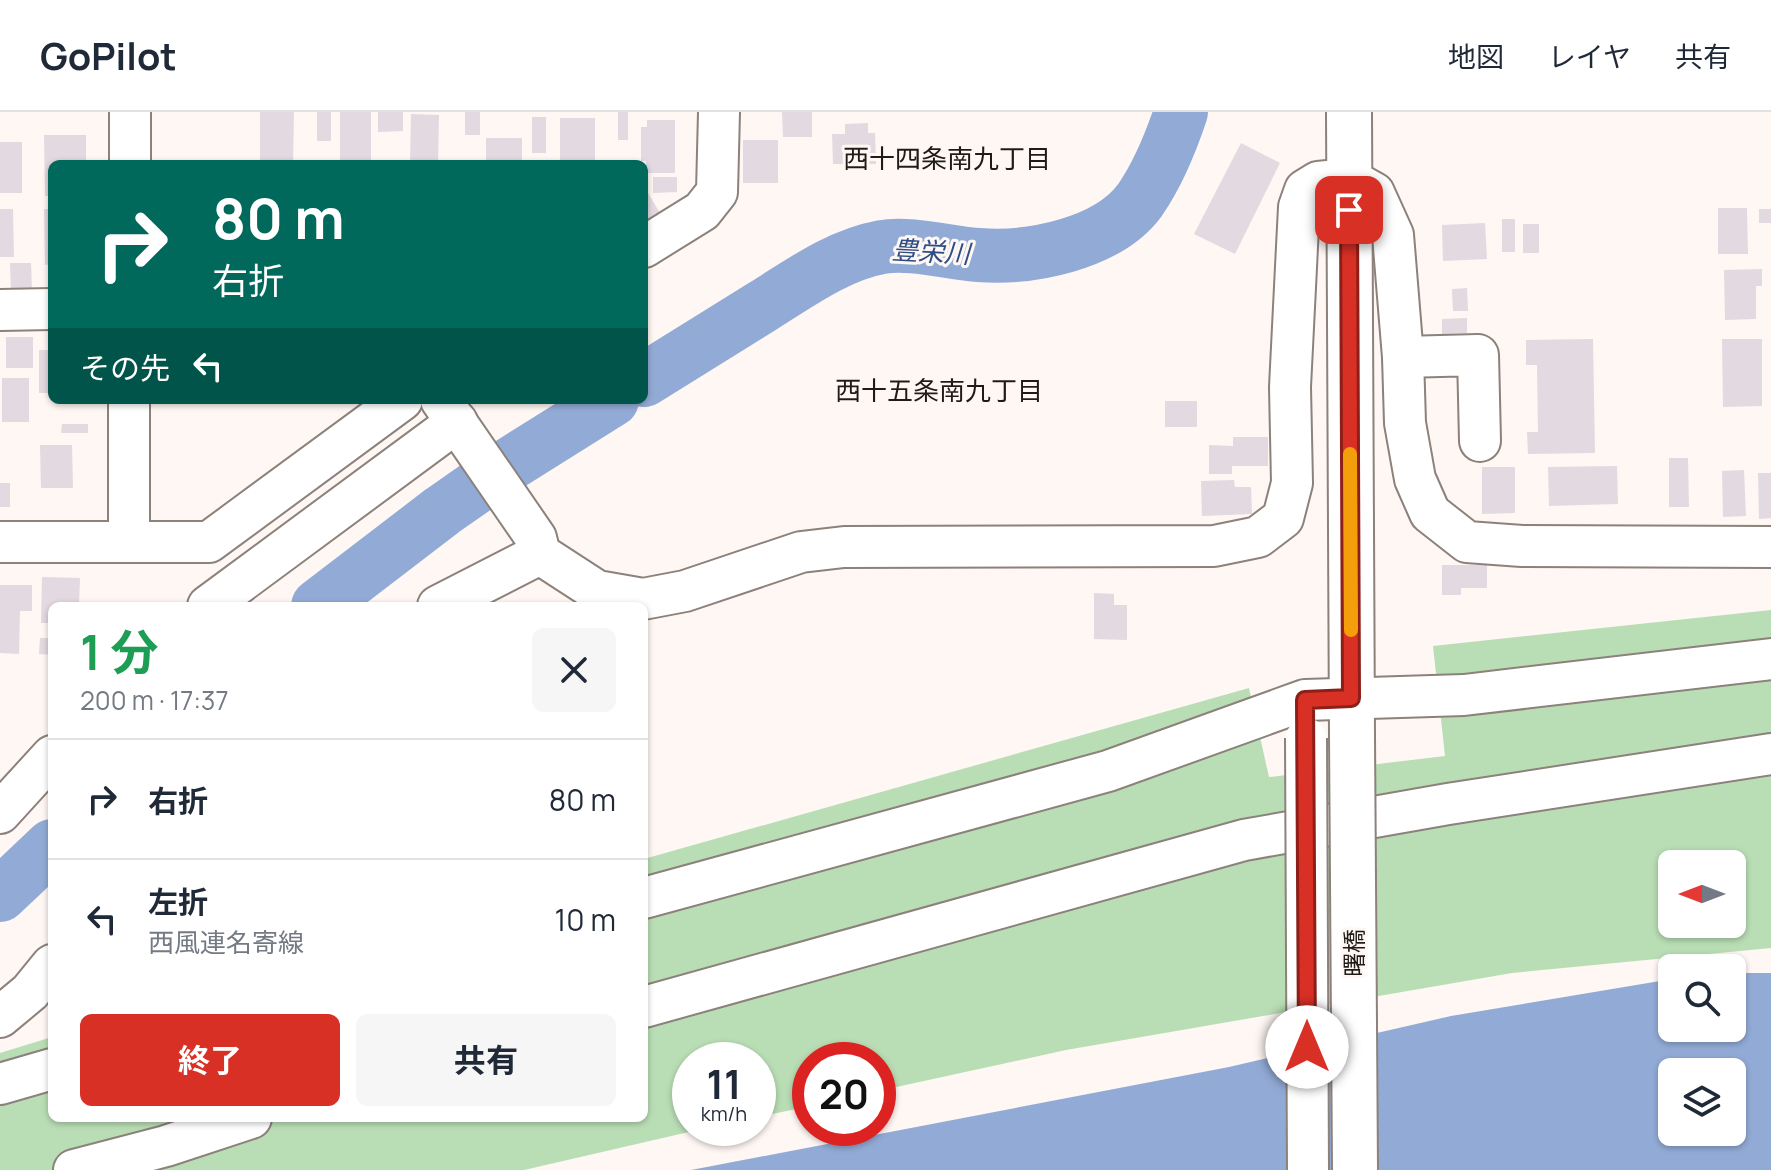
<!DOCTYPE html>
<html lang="ja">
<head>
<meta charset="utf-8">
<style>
  :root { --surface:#fff; --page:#f6f6f7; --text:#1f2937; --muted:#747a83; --line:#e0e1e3; --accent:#d93025 }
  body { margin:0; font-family:Manrope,"Noto Sans JP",sans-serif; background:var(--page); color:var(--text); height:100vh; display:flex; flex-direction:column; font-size:30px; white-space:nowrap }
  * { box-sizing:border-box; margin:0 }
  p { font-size:26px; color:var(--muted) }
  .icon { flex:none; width:44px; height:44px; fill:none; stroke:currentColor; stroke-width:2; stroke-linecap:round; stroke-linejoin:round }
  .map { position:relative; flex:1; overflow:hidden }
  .sheet { position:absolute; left:48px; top:490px; width:600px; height:520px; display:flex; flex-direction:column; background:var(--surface); border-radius:12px; box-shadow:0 2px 6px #0004 }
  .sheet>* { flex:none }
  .guide { position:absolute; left:48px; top:48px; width:600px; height:244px; border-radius:12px; box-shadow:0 2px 6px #0004; background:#00695c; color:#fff; overflow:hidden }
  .needle { width:52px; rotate:270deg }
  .tools { position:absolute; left:1658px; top:738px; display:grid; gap:16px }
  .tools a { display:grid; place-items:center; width:88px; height:88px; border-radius:12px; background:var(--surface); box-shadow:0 2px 6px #0004; font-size:40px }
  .speed { position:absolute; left:672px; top:930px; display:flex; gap:16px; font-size:40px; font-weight:700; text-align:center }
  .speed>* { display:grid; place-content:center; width:104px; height:104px; border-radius:50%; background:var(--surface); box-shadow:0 2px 6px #0004; line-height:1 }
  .speed small { font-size:20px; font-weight:400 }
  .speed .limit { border:12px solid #d22; background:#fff; color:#111 }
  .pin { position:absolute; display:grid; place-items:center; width:68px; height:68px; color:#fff; margin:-34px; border-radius:16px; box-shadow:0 4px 12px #0006 }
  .me { position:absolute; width:88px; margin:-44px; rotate:0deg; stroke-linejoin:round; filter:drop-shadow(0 0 6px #0008) }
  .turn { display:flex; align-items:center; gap:28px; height:168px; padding:0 32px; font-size:36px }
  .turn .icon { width:104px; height:104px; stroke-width:2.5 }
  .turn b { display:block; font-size:56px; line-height:68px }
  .then { display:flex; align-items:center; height:76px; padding:0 32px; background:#0003; gap:16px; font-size:30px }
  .round { display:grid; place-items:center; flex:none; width:84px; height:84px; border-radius:12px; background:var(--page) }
  .overview { display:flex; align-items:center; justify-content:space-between; height:136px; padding:0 32px }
  h1 { font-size:48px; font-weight:700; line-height:60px; color:#1e9e55 }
  .button { display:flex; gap:16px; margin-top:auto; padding:16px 32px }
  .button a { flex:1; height:92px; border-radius:12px; background:var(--accent); color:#fff; font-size:32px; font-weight:700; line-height:92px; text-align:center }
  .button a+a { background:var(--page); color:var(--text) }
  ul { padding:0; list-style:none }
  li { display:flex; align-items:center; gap:24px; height:120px; padding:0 32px; border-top:2px solid var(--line) }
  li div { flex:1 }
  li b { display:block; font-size:30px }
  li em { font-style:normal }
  header { display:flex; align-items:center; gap:48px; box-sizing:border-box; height:112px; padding:0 40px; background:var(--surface); border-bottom:2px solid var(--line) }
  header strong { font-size:38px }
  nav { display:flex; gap:44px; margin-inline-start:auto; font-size:28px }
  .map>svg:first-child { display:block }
  .green { fill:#b9deb5; fill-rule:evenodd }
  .water { fill:#92abd6; fill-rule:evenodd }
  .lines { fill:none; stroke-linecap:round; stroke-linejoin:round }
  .river { stroke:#92abd6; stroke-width:54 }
  .building { fill:#e3d9e1 }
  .minor-casing { stroke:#8c817b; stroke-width:44 }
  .major-casing { stroke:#8c817b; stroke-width:48 }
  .minor { stroke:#fff; stroke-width:40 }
  .major { stroke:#fff; stroke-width:44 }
  .minor-bridge-casing { stroke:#8c817b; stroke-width:44; stroke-linecap:butt }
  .major-bridge-casing { stroke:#8c817b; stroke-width:48; stroke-linecap:butt }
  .minor-bridge { stroke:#fff; stroke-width:40 }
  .major-bridge { stroke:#fff; stroke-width:44 }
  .route-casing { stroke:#8d1f18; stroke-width:20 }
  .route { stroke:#d93025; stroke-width:14 }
  .slow { stroke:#f59e0b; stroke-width:14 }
  .labels { text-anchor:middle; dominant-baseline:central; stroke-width:6; stroke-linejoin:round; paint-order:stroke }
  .street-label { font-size:24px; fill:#1f1b19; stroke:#fef7f3 }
  .neighbourhood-label { font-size:26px; fill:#1f1b19; stroke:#fef7f3 }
  .water-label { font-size:26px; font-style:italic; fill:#2e4d84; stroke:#fef7f3 }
</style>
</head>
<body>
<header>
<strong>GoPilot</strong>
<nav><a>地図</a><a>レイヤ</a><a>共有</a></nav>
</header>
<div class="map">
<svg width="1771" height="1058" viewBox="0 0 1771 1058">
  <rect width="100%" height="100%" fill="#fef7f3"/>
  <path class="green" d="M1771,498V836L1512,861L1066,938L878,979V948H810V994L758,1005V948H690V1016H706L524,1058H0V941L52,925V1006H644V747L1249,576L1269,665L1445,644L1433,534ZM1672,752H1732V812H1672Z"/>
  <path class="water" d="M1732,861H1771V1058H691L1229,955L1451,904L1672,867V916H1732ZM1672,960H1732V1020H1672Z"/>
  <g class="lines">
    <g class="river">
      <path d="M644,268C684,243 723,219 763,194C800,171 838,143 882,135C910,130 950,141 979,143C1030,147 1108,132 1140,88C1158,62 1171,30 1181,0"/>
      <path d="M318,494L442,399L502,357L612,288"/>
      <path d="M0,783L52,734"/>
    </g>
  </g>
  <g class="building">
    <path d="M260,0H294L293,52H260Z"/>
    <rect x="317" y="0" width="14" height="29"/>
    <rect x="340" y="0" width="31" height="52"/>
    <path d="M378,0H403V19L378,20Z"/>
    <rect x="465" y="0" width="15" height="23"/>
    <rect x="618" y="0" width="10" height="28"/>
    <path d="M782,0H812V25H783Z"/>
    <path d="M411,2L439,3L438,52H410Z"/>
    <rect x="532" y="5" width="14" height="36"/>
    <rect x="560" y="6" width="35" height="46"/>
    <path d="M647,8H675V61H646V49H641V15H647Z"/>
    <path d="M868,11V21H875L876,52H833L832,22H845V12Z"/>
    <path d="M44,23H86V52H52V84H45Z"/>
    <rect x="486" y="26" width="36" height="26"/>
    <rect x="743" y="28" width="35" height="43"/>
    <rect x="0" y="30" width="22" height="51"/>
    <path d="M1241,31L1280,51L1235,142L1194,122Z"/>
    <path d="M653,65H677V80L653,81Z"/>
    <path d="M648,81L660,101L644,111V83Z"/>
    <path d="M1718,96H1747L1748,142H1718Z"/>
    <path d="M0,97H13L14,145H0Z"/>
    <path d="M44,97H52V152L45,153Z"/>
    <rect x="1759" y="97" width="12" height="14"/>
    <rect x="1502" y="107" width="13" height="33"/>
    <path d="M1485,111L1487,147L1443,149L1442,113Z"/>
    <rect x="1523" y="112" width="16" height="29"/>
    <path d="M10,151H31L32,178L11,179Z"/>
    <path d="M1762,157V174H1756V207L1725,208L1724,158Z"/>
    <path d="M1467,176L1468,199H1453L1452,177Z"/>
    <path d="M1467,206V221L1442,222V207Z"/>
    <rect x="6" y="225" width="27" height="31"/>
    <path d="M1593,227L1595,341L1528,342L1527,320H1538L1537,253H1526V228Z"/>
    <path d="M1722,227H1762V294L1723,295Z"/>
    <rect x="39" y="238" width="13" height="43"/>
    <rect x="2" y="266" width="27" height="44"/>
    <rect x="1165" y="289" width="32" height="26"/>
    <path d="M62,312H88V321H61Z"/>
    <path d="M1233,325H1268V354H1232V362H1209V333L1233,334Z"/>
    <path d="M40,333H72L73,376H41Z"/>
    <path d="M1669,346H1688L1689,395H1669Z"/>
    <path d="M1617,354L1618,392L1549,394L1548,355Z"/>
    <path d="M1482,355H1515V401L1482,402Z"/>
    <path d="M1744,358L1746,404L1723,405L1722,359Z"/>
    <path d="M1758,361H1771V406L1759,407Z"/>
    <path d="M1234,368L1235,375H1251L1252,402L1202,404L1201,369Z"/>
    <rect x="0" y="371" width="10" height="24"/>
    <path d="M1442,453H1487V476H1461V483H1442Z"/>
    <path d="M42,465L80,466L79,494H52V511H41Z"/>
    <path d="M0,473H32V499H20L19,542L0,541Z"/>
    <path d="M1094,481L1114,482V493H1127V528L1094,527Z"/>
    <path d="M40,526H52V543L39,542Z"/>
  </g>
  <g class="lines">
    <defs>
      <g id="minor">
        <path d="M130,0V52"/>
        <path d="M644,135L702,99L717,80L719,0"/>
        <path d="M0,198L52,197"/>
        <path d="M1403,245L1478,243L1480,329"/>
        <path d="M441,288L536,426L540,442L597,479L643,487L685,479L801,440L844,435L1214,434L1258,425L1283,406L1292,371L1290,275L1299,95L1305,78L1318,70L1349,67L1374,81L1393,123L1403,245L1405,311L1415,367L1430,401L1467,430L1522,434L1771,435"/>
        <path d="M129,429V288"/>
        <path d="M0,430H209L402,288"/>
        <path d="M208,494L457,310"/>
        <path d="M438,494L540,442"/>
        <path d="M0,701L52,644"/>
        <path d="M644,786L1108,659L1305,588L1464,583L1771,547"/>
        <path d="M644,895L1244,728L1448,692L1771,642"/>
        <path d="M0,905L30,880L52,853"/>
        <path d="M0,972L52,957"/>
        <path d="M74,1058L166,1034L251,1006"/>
      </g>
      <path id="major" d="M1349,0L1352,624"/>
    </defs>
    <use href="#minor" class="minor-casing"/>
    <use href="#major" class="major-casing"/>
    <use href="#minor" class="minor"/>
    <use href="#major" class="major"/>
    <defs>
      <path id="minor-bridge" d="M1306,626L1308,1058"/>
      <path id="major-bridge" d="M1352,624L1355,1058"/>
    </defs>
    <use href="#minor-bridge" class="minor-bridge-casing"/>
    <use href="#major-bridge" class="major-bridge-casing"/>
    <use href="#minor-bridge" class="minor-bridge"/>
    <use href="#major-bridge" class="major-bridge"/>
  </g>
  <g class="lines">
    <defs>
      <path id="route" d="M1307,935L1305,588L1351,586L1349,98"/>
    </defs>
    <use href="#route" class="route-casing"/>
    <use href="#route" class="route"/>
    <path class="slow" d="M1350,342L1351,518"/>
  </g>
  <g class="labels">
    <g class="street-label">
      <text transform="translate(1353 841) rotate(-90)">曙橋</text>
    </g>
    <g class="neighbourhood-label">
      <text x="947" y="46">西十四条南九丁目</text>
      <text x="939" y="278">西十五条南九丁目</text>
    </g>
    <g class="water-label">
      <text transform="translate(931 139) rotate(3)">豊栄川</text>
    </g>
  </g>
</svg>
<div class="tools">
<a><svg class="needle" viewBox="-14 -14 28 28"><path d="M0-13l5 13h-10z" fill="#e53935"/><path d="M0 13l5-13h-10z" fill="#747a83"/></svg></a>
<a><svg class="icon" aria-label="search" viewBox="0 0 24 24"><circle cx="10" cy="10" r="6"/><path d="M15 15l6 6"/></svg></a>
<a><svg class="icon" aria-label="layers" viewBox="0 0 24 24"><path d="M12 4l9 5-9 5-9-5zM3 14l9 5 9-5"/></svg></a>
</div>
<div class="speed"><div>11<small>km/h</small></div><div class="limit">20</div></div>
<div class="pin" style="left:1349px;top:98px;background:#d93025"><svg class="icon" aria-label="arrive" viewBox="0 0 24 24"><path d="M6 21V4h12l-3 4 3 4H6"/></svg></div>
<svg class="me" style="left:1307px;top:935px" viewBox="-20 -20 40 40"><circle r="19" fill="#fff"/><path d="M0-13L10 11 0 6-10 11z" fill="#d93025"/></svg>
<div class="guide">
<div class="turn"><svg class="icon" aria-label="right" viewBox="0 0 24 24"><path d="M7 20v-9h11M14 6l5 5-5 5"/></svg><div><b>80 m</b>右折</div></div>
<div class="then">その先<svg class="icon" aria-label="left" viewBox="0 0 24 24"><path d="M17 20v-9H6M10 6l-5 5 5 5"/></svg></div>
</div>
<section class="sheet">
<div class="overview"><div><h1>1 分</h1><p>200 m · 17:37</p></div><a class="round"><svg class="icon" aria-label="close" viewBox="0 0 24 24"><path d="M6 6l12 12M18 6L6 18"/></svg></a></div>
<ul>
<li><svg class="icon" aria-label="right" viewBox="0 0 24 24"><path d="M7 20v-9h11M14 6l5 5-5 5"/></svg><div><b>右折</b></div><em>80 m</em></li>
<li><svg class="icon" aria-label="left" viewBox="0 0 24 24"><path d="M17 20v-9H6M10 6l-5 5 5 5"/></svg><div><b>左折</b><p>西風連名寄線</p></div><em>10 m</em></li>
</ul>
<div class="button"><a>終了</a><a>共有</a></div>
</section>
</div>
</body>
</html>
